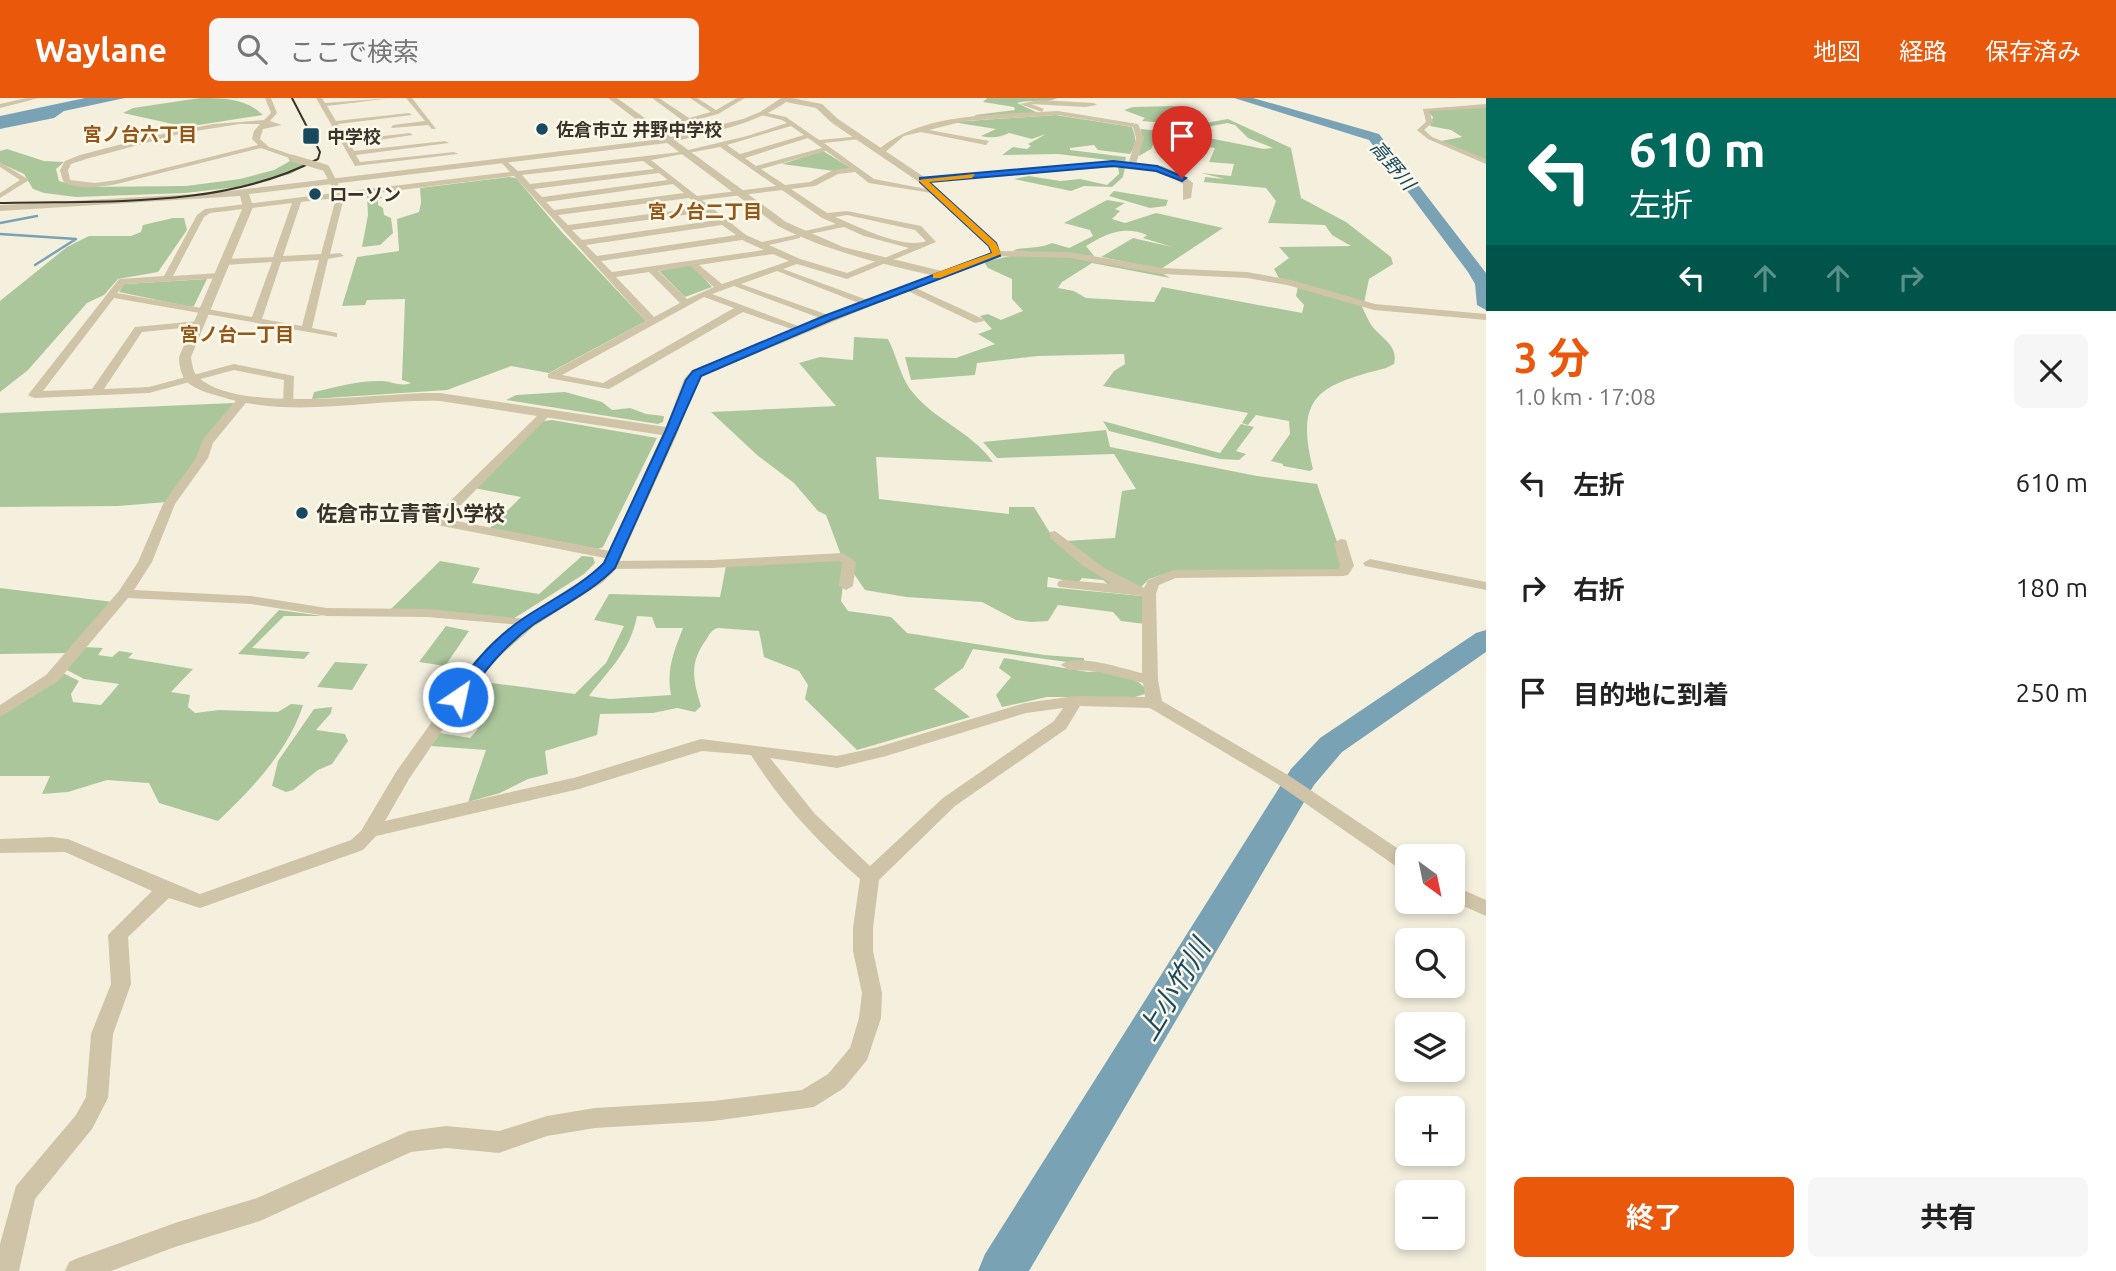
<!DOCTYPE html>
<html lang="ja">
<head>
<meta charset="utf-8">
<style>
  :root { --surface:#fff; --page:#f6f6f6; --text:#222; --muted:#767676; --accent:#ea580c }
  body { margin:0; font-family:Ubuntu,"Noto Sans JP",sans-serif; background:var(--page); color:var(--text); height:100vh; display:flex; flex-direction:column; font-size:26px; white-space:nowrap }
  * { box-sizing:border-box; margin:0 }
  p { font-size:23px; color:var(--muted) }
  .icon { flex:none; width:38px; height:38px; fill:none; stroke:currentColor; stroke-width:2; stroke-linecap:round; stroke-linejoin:round }
  .map { position:relative; flex:1; overflow:hidden }
  .drawer { display:flex; flex-direction:column; background:var(--surface); width:630px }
  .drawer>* { flex:none }
  .hud { background:#00695c; color:#fff; overflow:hidden }
  .needle { width:46px; rotate:147deg }
  .buttons { position:absolute; left:1395px; top:746px; display:grid; gap:14px }
  .buttons a { display:grid; place-items:center; width:70px; height:70px; border-radius:10px; background:var(--surface); box-shadow:0 4px 10px #0003; font-size:35px }
  .pin { position:absolute; display:grid; place-items:center; width:60px; height:60px; color:#fff; margin:-72px -30px; border-radius:50% 50% 50% 0; rotate:-45deg; box-shadow:0 0 7px #0007 }
  .pin .icon { rotate:45deg }
  .me { position:absolute; width:77px; margin:-38px; rotate:34deg; stroke-linejoin:round; filter:drop-shadow(0 0 5px #0008) }
  .turn { display:flex; align-items:center; gap:24px; height:147px; padding:0 28px; font-size:32px }
  .turn .icon { width:91px; height:91px; stroke-width:2.5 }
  .turn b { display:block; font-size:49px; line-height:60px }
  .lanes { display:flex; align-items:center; height:66px; padding:0 28px; background:#0003; justify-content:center; gap:35px; direction:ltr }
  .lanes .off { opacity:.35 }
  .round { display:grid; place-items:center; flex:none; width:74px; height:74px; border-radius:10px; background:var(--page) }
  .overview { display:flex; align-items:center; justify-content:space-between; height:119px; padding:0 28px }
  h1 { font-size:42px; font-weight:700; line-height:52px; color:var(--accent) }
  .primary-button { display:flex; gap:14px; margin-top:auto; padding:14px 28px }
  .primary-button a { flex:1; height:80px; border-radius:10px; background:var(--accent); color:#fff; font-size:28px; font-weight:700; line-height:80px; text-align:center }
  .primary-button a+a { background:var(--page); color:var(--text) }
  ul { padding:0; list-style:none }
  li { display:flex; align-items:center; gap:21px; height:105px; padding:0 28px }
  li div { flex:1 }
  li b { display:block; font-size:26px }
  li em { font-style:normal }
  header { display:flex; align-items:center; gap:42px; box-sizing:border-box; height:98px; padding:0 35px; background:var(--accent); color:#fff }
  header strong { font-size:33px }
  nav { display:flex; gap:38px; margin-inline-start:auto; font-size:24px }
  .search { width:490px; height:63px; background:var(--page); display:flex; align-items:center; gap:18px; box-sizing:border-box; padding:0 24px; border-radius:10px; color:var(--muted); font-size:26px }
  main { display:flex; flex:1; min-height:0 }
  .map>svg:first-child { display:block }
  .green { fill:#acc69c; fill-rule:evenodd }
  .water { fill:#79a2b5 }
  .lines { fill:none; stroke-linecap:round; stroke-linejoin:round }
  .stream { stroke:#79a2b5; stroke-width:2.5 }
  .river { fill:#79a2b5; fill-rule:evenodd }
  .minor { fill:#cfc4a8; fill-rule:evenodd }
  .tertiary { fill:#cfc4a8; fill-rule:evenodd }
  .tram { stroke:#3b3329; stroke-width:2 }
  .minor-bridge { stroke:#cfc4a8; stroke-width:7 }
  .route { fill:#1a73e8; stroke:#114b97; stroke-width:2 }
  .slow { fill:#f59e0b }
  .poi-dot { fill:#194961; stroke:#fcf9eb; stroke-width:2.5 }
  .labels { text-anchor:middle; dominant-baseline:central; stroke-width:5; stroke-linejoin:round; paint-order:stroke }
  .far-poi-label { font-size:18px; font-weight:bold; fill:#3b3329; stroke:#fcf9eb; text-anchor:start }
  .far-neighbourhood-label { font-size:19px; font-weight:bold; fill:#935719; stroke:#fcf9eb }
  .far-water-label { font-size:19px; font-style:italic; fill:#194961; stroke:#fcf9eb }
  .poi-label { font-size:21px; font-weight:bold; fill:#3b3329; stroke:#fcf9eb; text-anchor:start }
  .near-water-label { font-size:28px; font-style:italic; fill:#194961; stroke:#fcf9eb }
</style>
</head>
<body>
<header>
<strong>Waylane</strong>
<div class="search"><svg class="icon" aria-label="search" viewBox="0 0 24 24"><circle cx="10" cy="10" r="6"/><path d="M15 15l6 6"/></svg>ここで検索</div>
<nav><a>地図</a><a>経路</a><a>保存済み</a></nav>
</header>
<main>
<div class="map">
<svg width="1486" height="1173" viewBox="0 0 1486 1173">
  <rect width="100%" height="100%" fill="#f5f0de"/>
  <g class="green">
    <path d="M200,0C224,0 245,0 263,17L186,29L123,15L133,10Z"/>
    <path d="M987,0H1058C1045,6 1031,1 1017,5L1038,15L976,19L975,17L1015,12L1014,9L983,4Z"/>
    <path d="M1173,8L1194,11L1201,14C1185,27 1162,25 1142,23L1145,20L1124,12L1133,9Z"/>
    <path d="M1486,9V63L1441,43L1462,39L1451,32L1430,28L1433,19L1428,14L1431,11Z"/>
    <path d="M1056,17L1132,29C1136,40 1137,46 1130,56L1098,52L1094,47L1070,50V52L1126,59L1125,64L1058,56L1002,57L1013,49L1027,51L1031,48L1028,46L1046,36L1032,41L1009,35C999,40 991,40 981,38L996,31L952,24Z"/>
    <path d="M1228,21L1291,50L1301,100L1346,124L1391,159L1393,166L1369,181L1364,205L1279,180L1274,171L1289,160L1279,149L1351,148L1332,137L1325,127L1268,125L1276,103L1266,90L1204,84L1205,79L1225,81L1201,75L1231,78L1234,66L1209,64L1215,50L1156,41L1151,51L1139,58L1141,31L1189,36L1264,51L1273,50L1248,40L1235,27L1227,25L1207,29L1162,30V27H1195Z"/>
    <path d="M7,51L44,63L64,64L56,71L59,83L82,89L186,88L240,81L274,72L292,62L308,66L290,76L238,89L185,95L76,99L44,95L33,91L24,76L0,65V53Z"/>
    <path d="M823,53L851,70L834,73L782,66Z"/>
    <path d="M1105,67L1125,69L1123,79L1112,89L1084,88L1071,93L1014,81L1029,78L1060,83L1080,81L1107,87L1119,76L1118,69L996,78Z"/>
    <path d="M509,79L516,80L560,132L646,223L549,275L511,268L447,292L312,301L314,294C336,289 360,282 383,283C393,284 401,289 411,285L402,282L405,201L367,202L365,207L342,208L357,159L399,153L397,121L419,114L421,105L420,90Z"/>
    <path d="M1114,93L1168,102L1166,108L1150,110L1109,98Z"/>
    <path d="M380,96L382,100L378,101V107L383,110L384,117L391,120L393,135L380,147L362,149L368,117L367,98Z"/>
    <path d="M1107,102L1125,105L1115,111L1120,113L1112,121L1125,125L1156,115L1223,130L1161,171L1101,159L1133,140L1172,149L1143,140L1147,137C1124,127 1105,136 1086,148L1094,158L1013,153C1020,148 1037,152 1052,145L1069,150L1093,138L1090,132L1064,125Z"/>
    <path d="M173,120H184L187,132L158,174L118,181L104,197L87,205L28,272L0,294V203L67,149L89,138H131L141,134L143,127Z"/>
    <path d="M1010,158H1070L1160,174L1170,180L1092,165L1062,184L1058,190L1074,193L1086,200L1154,204L1162,189L1302,215L1304,207L1296,198L1298,188L1361,207C1365,214 1367,221 1372,228C1381,240 1399,248 1394,266L1386,270C1321,287 1294,296 1313,371L1310,373L1283,368V366L1271,363L1290,336L1289,323L1256,317L1248,327L1242,325L1248,315L1103,288L1114,273L1125,266L1124,256L1038,258L977,265L975,277L911,282L905,259L956,260L995,246L978,236L992,231L980,218L988,216L1001,222L1023,213L1012,201V181L988,170L984,164Z"/>
    <path d="M687,167L693,168L712,189L685,199L659,173Z"/>
    <path d="M207,181L194,208L191,209L119,194L124,186Z"/>
    <path d="M854,239L888,241C896,256 900,277 910,291C933,322 971,333 993,364L876,359L879,401L1009,416V409H1034L1052,438L1114,484L1109,487L1103,482L1082,480L1078,485L1048,479L1047,489L1142,498L1145,499V526L1121,523L1113,514L1058,507L1048,523L1031,524L1016,522L982,504L906,499L865,492L841,457L826,417L818,413L794,385L757,357L711,314L836,308L799,265L820,259L853,262Z"/>
    <path d="M565,294L602,304L612,312L630,310L646,316L664,318L663,324L658,326L506,302L516,297Z"/>
    <path d="M234,305L167,404L118,408L0,409V315Z"/>
    <path d="M552,322L657,340L603,449L598,451L490,430L521,399L474,390L543,323Z"/>
    <path d="M1103,323L1220,355L1241,326L1254,329L1236,353L1246,356L1239,362L1220,361L1109,333Z"/>
    <path d="M1106,332L1110,349L1257,378L1317,386L1345,467L1339,473L1171,474L1149,481L1139,491L1077,455L1065,443L1115,440L1122,393L1136,391L1114,356L997,360L983,344Z"/>
    <path d="M582,458L593,459L595,465L584,476L513,521L390,512L440,463L480,470L472,485L539,496Z"/>
    <path d="M840,461L846,464L841,503L848,513L891,519L907,535L1044,557L1084,560V563L1067,564L973,551L963,570L934,591L970,619L857,652L805,601L808,587L799,573L764,559L759,533L718,530C711,532 710,536 706,542C689,565 693,582 701,608L695,614L677,610L653,615L600,616L597,637L545,653L548,676L528,681L500,695L468,704L486,652L431,648L440,635L470,640L478,631L462,622L457,615L477,583L575,596L606,565L624,528L594,522L609,496L720,499L726,468ZM637,518L652,519L656,530H683C674,553 666,572 671,597L610,601L589,598C609,571 630,554 637,518Z"/>
    <path d="M0,490L113,504L69,555L0,556Z"/>
    <path d="M279,512L323,518H284L252,550L310,554L304,561L238,556Z"/>
    <path d="M446,528L469,533L445,568L419,564Z"/>
    <path d="M84,549L103,550L98,557L112,559L119,553L133,555L128,560L193,571L171,594L190,597L188,609L195,615L219,612L278,614L291,606L303,607C289,652 252,691 218,723L159,705L149,685L107,682L68,694L42,696L50,678H0V617L61,574L79,583L71,596L73,604L101,607L119,586L84,581L65,571Z"/>
    <path d="M1004,560L1088,574C1106,571 1135,577 1146,591L1145,596L1135,599H1047L1002,609L996,597L1011,579L999,570Z"/>
    <path d="M335,564L368,566L352,592L317,589Z"/>
    <path d="M332,609L331,615L316,632L345,636L348,643L332,666L318,672L293,692L286,694L272,688L278,663L314,611Z"/>
  </g>
  <path class="water" d="M85,0H125L64,13L54,20L0,31V18Z"/>
  <g class="lines">
    <g class="stream">
      <path d="M0,125L37,118"/>
      <path d="M0,136L76,141L35,167"/>
    </g>
    <g class="river">
      <path d="M1234,0H1253L1379,36L1486,175V212L1477,207L1475,186L1468,174L1369,42Z"/>
      <path d="M1486,532V554L1342,654L1314,687L1029,1173H978L985,1156L1291,671L1320,640L1476,535Z"/>
    </g>
    <g class="minor">
      <path d="M27,0H39L0,10V6Z"/>
      <path d="M265,0H271L277,15L270,23L282,27L263,31L260,41L269,49L295,58V62L261,50L117,86C100,89 78,93 63,83L60,72L65,63L80,57L153,38L213,26L264,22L271,15ZM240,26H260L254,33L252,41L258,47L117,82L95,85L70,82L68,72L71,66L86,61L183,35Z"/>
      <path d="M316,0H322L325,5L392,0L327,8L336,23L409,15L412,17L338,26L347,42L410,35L413,37L350,46L354,53L445,43L449,45L356,57L360,64L454,54L458,56L355,68Z"/>
      <path d="M406,0H412L436,31H432L428,27L391,30L393,27L425,23Z"/>
      <path d="M652,0H659L689,20L711,14L690,0H697L716,12L737,0H745L718,16L654,33L652,30L682,22Z"/>
      <path d="M1039,2L1094,5L1097,7L1085,9L1031,6L1044,11L1042,14L1020,6Z"/>
      <path d="M1486,6V10L1429,13L1433,24L1424,32L1432,39L1486,61V66L1428,41L1417,32L1426,24L1423,11Z"/>
      <path d="M1058,13L1138,26L1144,40L1135,69L1128,67L1136,40L1133,29L1058,17L965,23L929,32L989,43L986,47L921,34L904,38L883,56L876,54C919,13 1002,17 1058,13Z"/>
      <path d="M763,14L786,19L819,42L862,38L860,41L824,45L874,81L942,94L938,96L869,85L855,74L838,76L815,88L791,91L827,115L847,113L921,128L936,144L847,181L797,166L783,171L870,203V207H864L777,173L741,186L831,218V222H825L734,188L712,196L806,231L797,233L743,214L609,291L548,280V276L646,223L514,78L344,99L330,156L340,155L344,158L328,161L312,230L337,235V239L114,200L43,293L92,291L135,229L198,223L202,224V228L142,234L104,291L149,289L234,266L294,278L293,309L283,307L284,282L234,272L149,295L34,300L28,297L119,181L164,178L197,117L205,111L335,95L322,70L326,68L330,70L342,94L510,74L500,63L504,61L518,73L680,54L747,38L787,25L782,22L761,17ZM791,28L804,37L740,56L727,47ZM808,40L822,50L756,68L745,60ZM720,49L776,88L697,98L651,62ZM826,53L850,70L833,72L810,84L785,87L761,71ZM643,63L654,71L530,86L522,77ZM659,75L668,82L542,99L534,91ZM673,86L684,95L554,112L546,104ZM782,92L822,120L836,126L805,133V137L844,129L864,138L909,150L847,175L800,161L769,147L800,140V136L762,144L746,137L702,102ZM336,100L321,156L283,158L301,104ZM689,100L701,109L568,127L558,117ZM292,105L273,159L224,161L220,164L224,167L272,164L252,219L117,195L125,186L222,180V176L219,175L173,178L204,119L210,115ZM706,114L717,122L582,142L572,132ZM847,117L915,132L926,143C904,152 857,128 835,119ZM722,127L736,137L597,158L586,147ZM742,142L764,152L612,174L601,163ZM773,156L789,163L722,186L699,167ZM319,162L302,228L262,221L281,164ZM690,168L714,189L687,201L658,173ZM649,174L680,205L654,219L616,179ZM704,199L734,210L603,285L562,277Z"/>
      <path d="M0,64L29,82L0,100V95L20,82L0,69Z"/>
      <path d="M997,153L1069,154L1162,170L1247,174L1291,182L1375,206L1486,216V222L1374,212L1287,187L1247,180L1162,176L1069,160L994,158V154Z"/>
      <path d="M907,186L983,221L984,223L975,225L904,191L902,189Z"/>
      <path d="M243,298L249,301L213,345L208,360L175,406L152,464L134,492L251,498L327,510L427,511L527,521L532,522L534,525L532,528L427,519L327,518L251,506L128,500L58,583L0,619V607L46,577L119,493L138,464L163,406L196,360L203,341L239,299Z"/>
      <path d="M546,312L552,315L550,317L447,421L615,454L620,455L622,458L620,461L615,462L437,427L430,423L542,313Z"/>
      <path d="M1055,433L1104,470L1144,490L1148,482L1174,472L1338,471L1340,468L1334,445L1341,441L1346,442L1354,468L1348,477L1343,478L1176,480L1159,487L1156,496L1158,582L1162,603L1288,677L1409,758L1407,773L1400,771L1276,685L1150,610L1080,608L1066,631L955,708L879,782L873,830V853L882,895L881,920L867,962L844,990L814,1009L713,1023L595,1030L547,1038L499,1055L446,1050L411,1054L260,1123L175,1149L111,1173H65L69,1164L78,1160L175,1125L257,1100L409,1033L446,1028L499,1033L547,1018L595,1010L713,1003L802,992L828,976L850,950L859,920L862,895L853,853V830L860,781C818,744 781,705 751,657L702,653L579,691L376,738L363,752L200,810L169,800L128,839L131,886L113,936L108,1000L92,1031L35,1101L19,1173H0V1146L16,1088L76,1017L86,999L91,936L111,886L108,837L152,793L65,754L0,755V741L52,739L68,741L200,796L351,742L361,733L396,674L476,562L488,551L493,549L501,554L486,568L409,681L385,723L577,679L701,641L837,658L878,649L1025,605L1075,598L1145,599L1143,585L1095,573L1069,572L1061,567C1075,554 1124,571 1142,575V498L1059,489L1057,486L1059,483L1064,482L1112,486L1082,467L1050,440V434ZM1063,610L1054,623L943,700L870,768L815,716L770,660L837,670L886,658L1026,615Z"/>
      <path d="M843,455L856,464L853,488L846,492L839,488L842,465L840,463L712,470L610,471L603,467L610,463L712,462Z"/>
      <path d="M1370,461L1486,484V492L1365,468L1363,465Z"/>
      <path d="M1452,787L1486,802V818L1452,803Z"/>
    </g>
    <path class="tertiary" d="M608,0H617L671,39L743,21L760,14L781,0H792L822,6L838,21L924,79L1125,63L1162,68L1183,77L1193,85L1191,100L1183,102V86C1143,56 1083,71 1037,75C1001,78 965,81 930,84L997,145L1002,156L1001,158L871,208L702,278L697,282L678,334L616,471L602,485L533,529L500,558H486L484,554L486,550L521,521L590,477L603,465L662,337L440,303C367,301 294,321 222,299C211,296 196,292 187,284C181,278 179,267 179,259L243,109L240,98L0,113V107L212,95L662,41ZM786,4L816,10L832,25L919,84L988,148L991,155L942,173L843,149L786,124L676,43C715,33 753,27 786,4ZM667,45L778,128C827,153 878,165 931,177L692,272L684,281L666,329L440,295C385,293 239,318 198,279C193,274 192,266 191,259L253,109L249,96Z"/>
    <path class="tram" d="M0,105C105,102 223,111 318,61L320,54L292,0"/>
    <path class="minor-bridge" d="M292,60L326,70"/>
  </g>
  <path class="route" d="M1113,63L1157,68L1186,80L1182,83L1156,73L1113,68L929,84L996,145L1000,158L831,222L701,278L615,470C592,493 562,508 534,526C505,547 484,573 464,602H453L450,599C470,568 493,541 524,520C551,502 581,488 604,465L665,334L686,282L693,273L824,218L992,155L989,148L920,84V80Z"/>
  <path class="slow" d="M975,76L972,80L929,84L996,145L1001,156L940,180H933V176L992,155L989,148L918,82Z"/>
  <g class="poi-dot">
    <circle cx="542" cy="31" r="7"/>
    <rect x="302" y="29" width="18" height="18" rx="3.5"/>
    <circle cx="315" cy="96" r="7"/>
    <circle cx="302" cy="415" r="7"/>
  </g>
  <g class="labels">
    <g class="far-poi-label">
      <text x="556" y="31">佐倉市立 井野中学校</text>
      <text x="327" y="38">中学校</text>
      <text x="329" y="96">ローソン</text>
    </g>
    <g class="far-neighbourhood-label">
      <text x="140" y="36">宮ノ台六丁目</text>
      <text x="705" y="113">宮ノ台二丁目</text>
      <text x="237" y="236">宮ノ台一丁目</text>
    </g>
    <g class="far-water-label">
      <text transform="translate(1393 67) rotate(50)">高野川</text>
    </g>
    <g class="poi-label">
      <text x="316" y="415">佐倉市立青菅小学校</text>
    </g>
    <g class="near-water-label">
      <text transform="translate(1173 891) rotate(-59)">上小竹川</text>
    </g>
  </g>
</svg>
<div class="buttons">
<a><svg class="needle" viewBox="-14 -14 28 28"><path d="M0-13l5 13h-10z" fill="#e53935"/><path d="M0 13l5-13h-10z" fill="#767676"/></svg></a>
<a><svg class="icon" aria-label="search" viewBox="0 0 24 24"><circle cx="10" cy="10" r="6"/><path d="M15 15l6 6"/></svg></a>
<a><svg class="icon" aria-label="layers" viewBox="0 0 24 24"><path d="M12 4l9 5-9 5-9-5zM3 14l9 5 9-5"/></svg></a>
<a>+</a>
<a>−</a>
</div>
<div class="pin" style="left:1182px;top:80px;background:#d93025"><svg class="icon" aria-label="arrive" viewBox="0 0 24 24"><path d="M6 21V4h12l-3 4 3 4H6"/></svg></div>
<svg class="me" style="left:458px;top:599px" viewBox="-20 -20 40 40"><circle r="17" fill="#1a73e8" stroke="#fff" stroke-width="3"/><path d="M0-11L8 9 0 5-8 9z" fill="#fff"/></svg>
</div>
<section class="drawer">
<div class="hud">
<div class="turn"><svg class="icon" aria-label="left" viewBox="0 0 24 24"><path d="M17 20v-9H6M10 6l-5 5 5 5"/></svg><div><b>610 m</b>左折</div></div>
<div class="lanes"><svg class="icon" aria-label="left" viewBox="0 0 24 24"><path d="M17 20v-9H6M10 6l-5 5 5 5"/></svg><svg class="icon off" aria-label="ahead" viewBox="0 0 24 24"><path d="M12 20V5M6 11l6-6 6 6"/></svg><svg class="icon off" aria-label="ahead" viewBox="0 0 24 24"><path d="M12 20V5M6 11l6-6 6 6"/></svg><svg class="icon off" aria-label="right" viewBox="0 0 24 24"><path d="M7 20v-9h11M14 6l5 5-5 5"/></svg></div>
</div>
<div class="overview"><div><h1>3 分</h1><p>1.0 km · 17:08</p></div><a class="round"><svg class="icon" aria-label="close" viewBox="0 0 24 24"><path d="M6 6l12 12M18 6L6 18"/></svg></a></div>
<ul>
<li><svg class="icon" aria-label="left" viewBox="0 0 24 24"><path d="M17 20v-9H6M10 6l-5 5 5 5"/></svg><div><b>左折</b></div><em>610 m</em></li>
<li><svg class="icon" aria-label="right" viewBox="0 0 24 24"><path d="M7 20v-9h11M14 6l5 5-5 5"/></svg><div><b>右折</b></div><em>180 m</em></li>
<li><svg class="icon" aria-label="arrive" viewBox="0 0 24 24"><path d="M6 21V4h12l-3 4 3 4H6"/></svg><div><b>目的地に到着</b></div><em>250 m</em></li>
</ul>
<div class="primary-button"><a>終了</a><a>共有</a></div>
</section>
</main>
</body>
</html>
